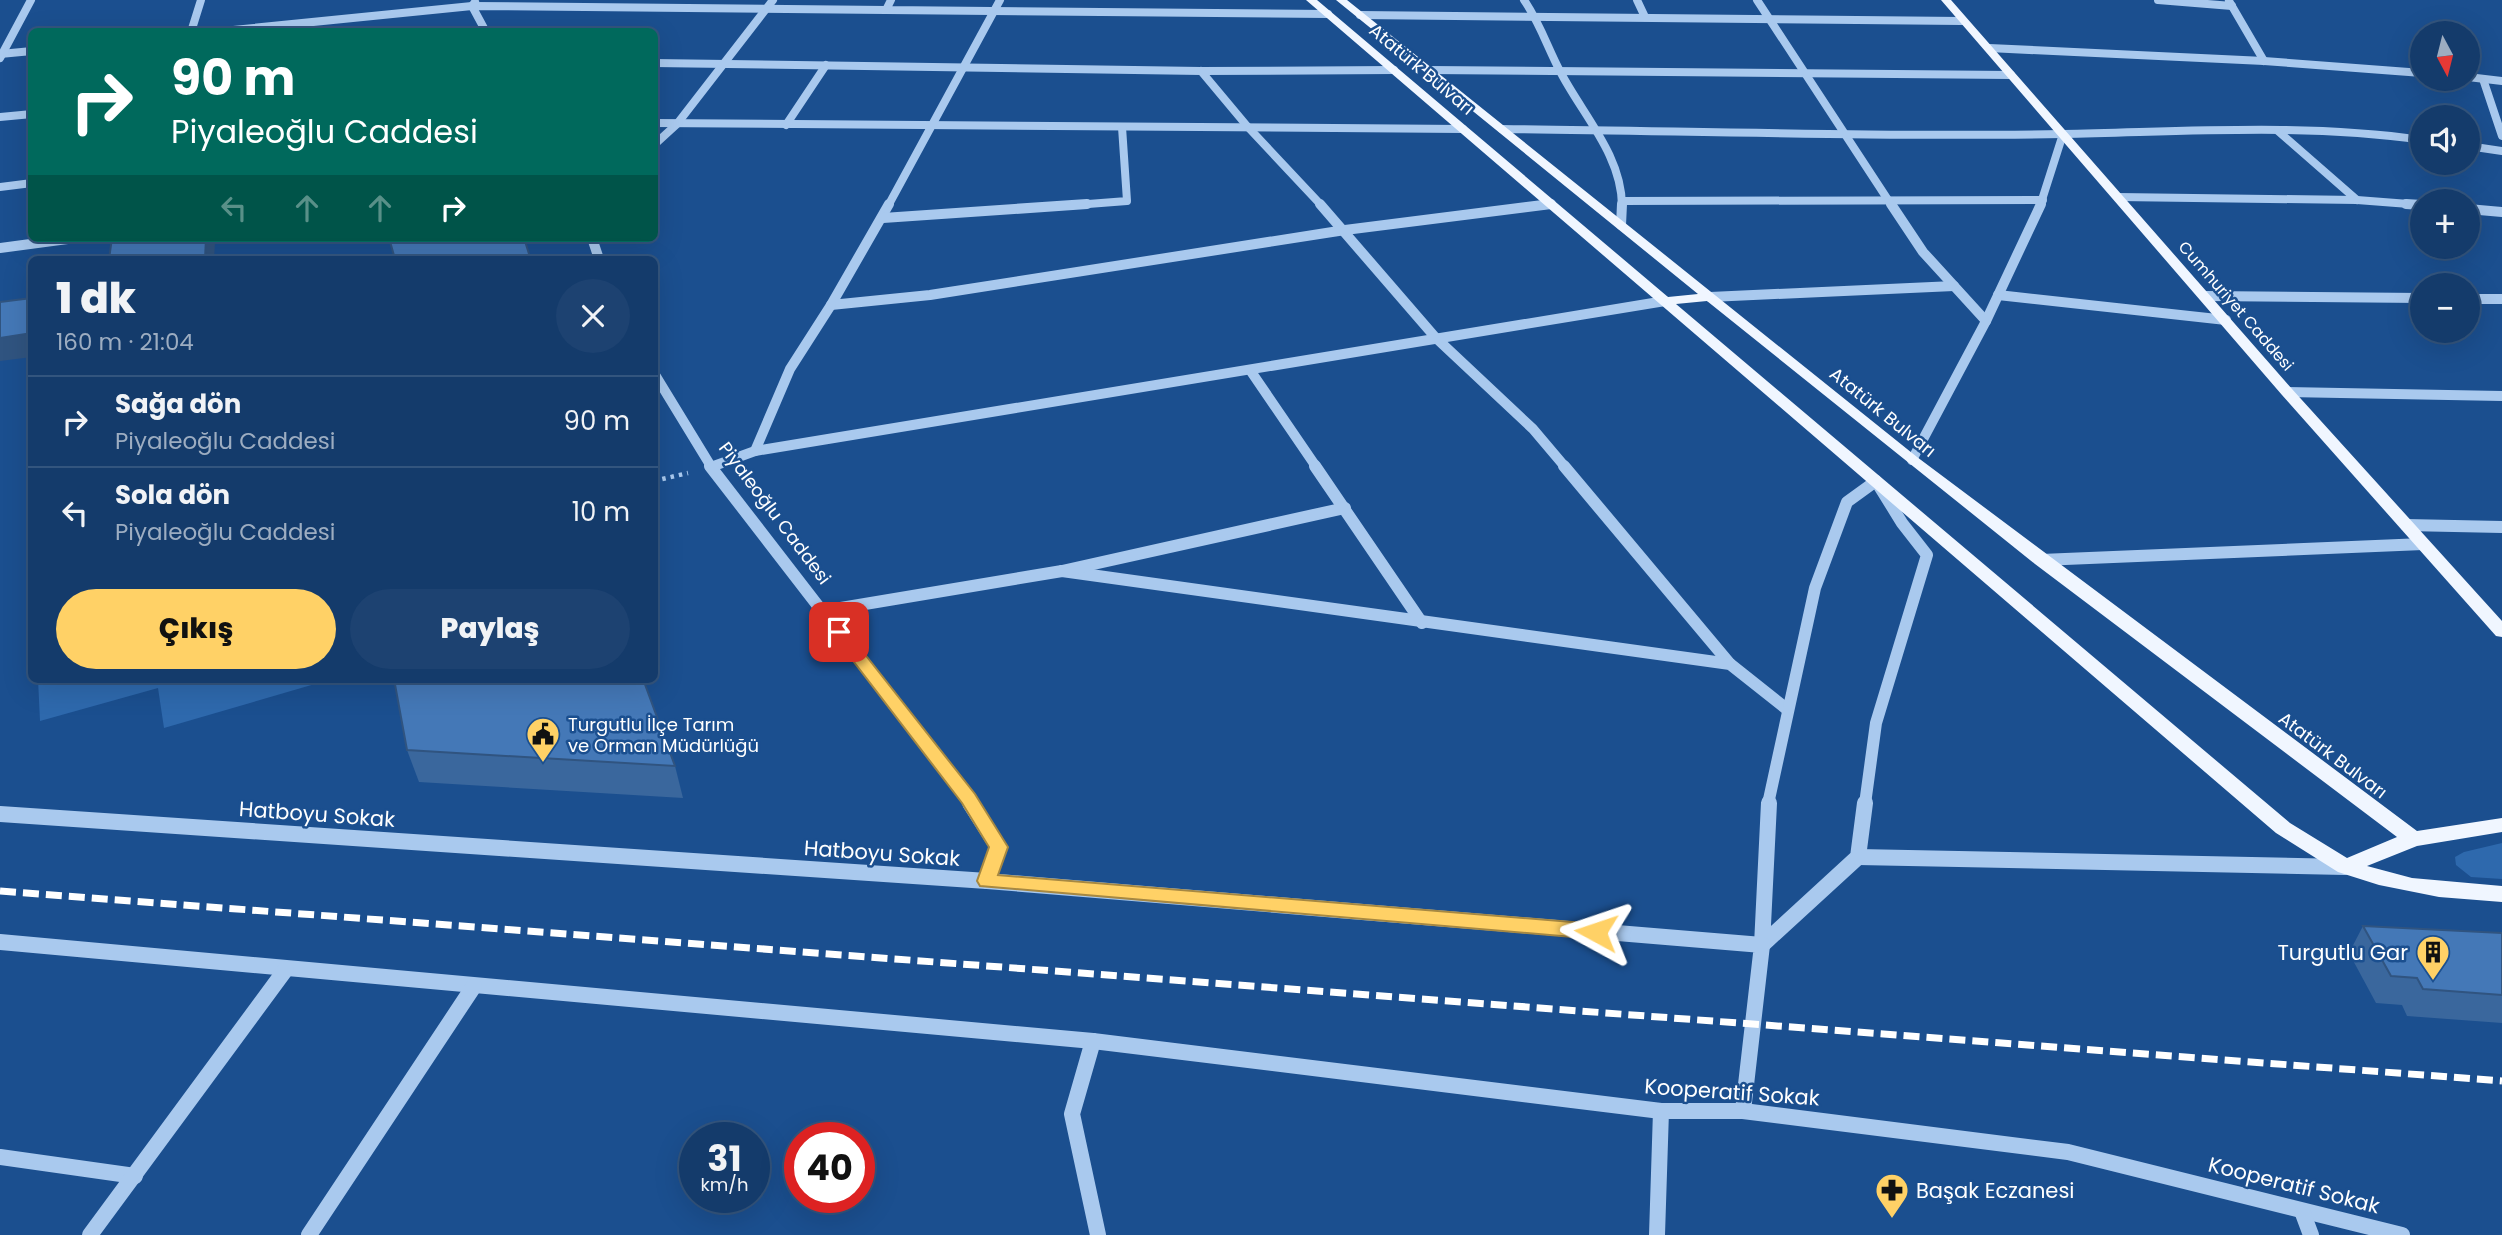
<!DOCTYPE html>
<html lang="tr">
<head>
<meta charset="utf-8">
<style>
  :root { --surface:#143b6b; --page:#1d4271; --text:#f1f3f6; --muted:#9dadc1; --line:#33557e; --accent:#ffd166 }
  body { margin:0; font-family:Poppins,sans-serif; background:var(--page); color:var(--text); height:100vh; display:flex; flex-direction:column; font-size:26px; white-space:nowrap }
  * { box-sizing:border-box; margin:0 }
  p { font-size:23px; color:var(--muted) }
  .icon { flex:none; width:38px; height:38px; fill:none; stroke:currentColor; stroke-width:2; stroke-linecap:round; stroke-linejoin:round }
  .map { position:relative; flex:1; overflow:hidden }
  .sheet { position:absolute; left:28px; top:256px; width:630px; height:427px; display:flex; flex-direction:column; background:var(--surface); border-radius:10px; box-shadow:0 7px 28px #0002,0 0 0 2px var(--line) }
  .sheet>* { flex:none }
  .hud { position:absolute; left:28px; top:28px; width:630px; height:214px; border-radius:10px; box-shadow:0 7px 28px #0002,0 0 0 2px var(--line); background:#00695c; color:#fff; overflow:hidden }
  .needle { width:46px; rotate:173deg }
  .buttons { position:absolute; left:2410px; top:21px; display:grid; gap:14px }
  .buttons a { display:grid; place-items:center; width:70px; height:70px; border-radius:50%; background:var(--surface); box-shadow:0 7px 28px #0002,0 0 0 2px var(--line); font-size:35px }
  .speed { position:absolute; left:679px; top:1122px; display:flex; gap:14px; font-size:35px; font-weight:700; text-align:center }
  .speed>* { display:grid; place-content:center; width:91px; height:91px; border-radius:50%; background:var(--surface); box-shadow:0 7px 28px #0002,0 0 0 2px var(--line); line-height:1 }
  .speed small { font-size:18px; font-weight:400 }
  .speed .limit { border:10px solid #d22; background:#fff; color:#111 }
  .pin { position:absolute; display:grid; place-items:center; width:60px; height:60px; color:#fff; margin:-30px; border-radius:14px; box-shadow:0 4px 10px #0006 }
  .me { position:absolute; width:77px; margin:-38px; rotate:275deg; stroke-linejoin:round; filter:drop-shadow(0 0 5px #0008) }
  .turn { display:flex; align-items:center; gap:24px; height:147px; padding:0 28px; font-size:32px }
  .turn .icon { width:91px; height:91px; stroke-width:2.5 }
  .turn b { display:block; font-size:49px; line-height:60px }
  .lanes { display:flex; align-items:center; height:66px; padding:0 28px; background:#0003; justify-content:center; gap:35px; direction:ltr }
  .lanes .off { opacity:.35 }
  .round { display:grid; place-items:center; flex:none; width:74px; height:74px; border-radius:37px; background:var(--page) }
  .headline { display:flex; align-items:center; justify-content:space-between; height:119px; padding:0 28px }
  h1 { font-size:42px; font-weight:800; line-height:52px }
  .button { display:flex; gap:14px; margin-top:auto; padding:14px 28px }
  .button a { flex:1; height:80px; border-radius:42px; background:var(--accent); color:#111; font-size:28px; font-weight:800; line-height:80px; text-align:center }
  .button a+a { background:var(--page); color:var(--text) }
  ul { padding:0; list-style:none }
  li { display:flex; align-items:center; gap:21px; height:91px; padding:0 28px; border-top:2px solid var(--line) }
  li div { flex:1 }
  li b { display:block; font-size:26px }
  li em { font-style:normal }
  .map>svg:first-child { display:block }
  .green { fill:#2e69ad }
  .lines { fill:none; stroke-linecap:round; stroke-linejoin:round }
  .path { stroke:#a9c9ee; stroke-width:4.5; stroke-dasharray:3.5 5; stroke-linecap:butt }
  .minor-far3 { stroke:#a9c9ee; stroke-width:8 }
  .minor-far2 { stroke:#a9c9ee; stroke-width:10 }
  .minor-far1 { stroke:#a9c9ee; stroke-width:12 }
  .minor { stroke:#a9c9ee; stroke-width:16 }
  .major { fill:#f0f6ff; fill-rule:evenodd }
  .rail { stroke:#fff; stroke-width:7; stroke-dasharray:16 7; stroke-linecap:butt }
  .wall { fill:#3a679d }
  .shaded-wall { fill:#305480 }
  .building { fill:#4478b7; stroke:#305480; stroke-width:2 }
  .route { fill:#ffd166; stroke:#a68842; stroke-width:2 }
  .labels { text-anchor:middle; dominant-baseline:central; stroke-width:5; stroke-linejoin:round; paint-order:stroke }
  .far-street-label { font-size:16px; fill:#fff; stroke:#1b4f8f }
  .street-label { font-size:18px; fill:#fff; stroke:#1b4f8f }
  .poi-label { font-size:18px; fill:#fff; stroke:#1b4f8f; text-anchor:start }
  .near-street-label { font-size:21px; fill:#fff; stroke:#1b4f8f }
  .near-poi-label { font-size:21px; fill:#fff; stroke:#1b4f8f; text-anchor:end }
</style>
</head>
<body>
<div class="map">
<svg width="2502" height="1235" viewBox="0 0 2502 1235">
  <rect width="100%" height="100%" fill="#1b4f8f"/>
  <g class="green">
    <path d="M38,679H332L164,728L158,688L40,721Z"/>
    <path d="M2502,843V879L2471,877L2456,865L2455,857L2464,852Z"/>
  </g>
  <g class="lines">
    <path class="path" d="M654,481L688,473"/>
    <g class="minor-far3">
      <path d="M891,0L886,10L1328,14"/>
      <path d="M1524,0C1540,23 1548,49 1561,73C1583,115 1622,156 1622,206"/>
      <path d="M1637,0L1645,17"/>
      <path d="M1757,0L1892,206"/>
      <path d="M2158,0L2232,6"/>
      <path d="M2229,1L2264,61"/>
      <path d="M475,2L472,6L486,32"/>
      <path d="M1360,15L1962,21"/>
      <path d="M191,32L201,0"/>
      <path d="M213,32L472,6L886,10"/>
      <path d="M1989,48L2264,61L2422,73"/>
      <path d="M0,54L32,51"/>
      <path d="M0,58L31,0"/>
      <path d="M654,63L1201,71L1394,70"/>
      <path d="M1429,70L2011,75"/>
      <path d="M1201,71L1247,126L1322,206"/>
      <path d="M2468,77L2502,81"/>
      <path d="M2483,79L2502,136"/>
      <path d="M0,117L32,114"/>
      <path d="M654,123L1463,129"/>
      <path d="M786,125L826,65"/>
      <path d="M1502,129C1689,131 1876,137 2063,134C2183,132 2303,123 2422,140"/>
      <path d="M2278,131L2357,200"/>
      <path d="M654,145L677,124L773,0"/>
      <path d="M2468,146L2502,151"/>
      <path d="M0,187L32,183"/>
      <path d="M2118,197L2357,200L2422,205"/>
      <path d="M1622,201L2043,200"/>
      <path d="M888,206L1000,0"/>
      <path d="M1062,206L1127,201L1122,127"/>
      <path d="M1539,206L1551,204"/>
      <path d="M2040,206L2063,134"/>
    </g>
    <g class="minor-far2">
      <path d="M889,204L831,305L930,295L1345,230L1551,204"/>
      <path d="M1320,204L1435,337L1533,429L1566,468"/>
      <path d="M1891,204L1923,252L1986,321"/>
      <path d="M2406,204L2422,205"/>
      <path d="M2468,209L2502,212"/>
      <path d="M883,218L1087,204"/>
      <path d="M1621,225L1622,204"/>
      <path d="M592,238L599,259"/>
      <path d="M0,248L75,238"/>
      <path d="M1998,295L2226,320"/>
      <path d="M2205,296L2422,298"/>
      <path d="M1710,297L1954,286"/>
      <path d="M2468,299H2502"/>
      <path d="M1250,370L1317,468"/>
      <path d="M654,373L712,468"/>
      <path d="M2287,392L2502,396"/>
      <path d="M755,451L790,369L831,305"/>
      <path d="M1912,460L1986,321L2041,204"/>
      <path d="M711,467L755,451L1665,301"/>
    </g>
    <g class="minor-far1">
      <path d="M710,466L971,804"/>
      <path d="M1315,466L1422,623"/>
      <path d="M1564,466L1730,664"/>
      <path d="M2406,525L2502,527"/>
      <path d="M2041,560L2423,544"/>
      <path d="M1062,571L1730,664L1788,710"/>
      <path d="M823,611L1062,571L1345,508"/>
      <path d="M1768,804L1815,588L1847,502L1876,481L1902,523L1927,555L1876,723L1865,804"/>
    </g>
    <g class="minor">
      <path d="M970,803L998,847L987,881"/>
      <path d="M1769,803L1762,945L1858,857L1865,803"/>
      <path d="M0,814L987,881L1762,945L1743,1111"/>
      <path d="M1858,857L2345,867"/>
      <path d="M0,942L1093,1041L1661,1111H1743L2068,1152L2402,1235"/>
      <path d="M1093,1041L1072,1114L1098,1235"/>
      <path d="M0,1157L135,1176"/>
      <path d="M2302,1211L2311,1235"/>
      <path d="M90,1235L286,969"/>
      <path d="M309,1235L474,986"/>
      <path d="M1657,1235L1661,1111"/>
    </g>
    <g class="major">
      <path d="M1306,0H1317L1668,297L1698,294L1336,0H1347L1917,457L2417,831L2502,818V832L2417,846L2367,866L2412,878L2502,886V902L2439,897L2379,885L2338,872L2276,833ZM1707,301L2035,564L2397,837L2347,858L2290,823L1676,304Z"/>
      <path d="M1941,0H1951L2292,389L2502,621V637L2496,636L2282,395Z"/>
    </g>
    <path class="rail" d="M0,891L2502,1081"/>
  </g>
  <g class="wall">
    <path d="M407,750L675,766L683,798L419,782Z"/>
    <path d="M2363,926L2502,933V1023L2407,1016L2402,1005L2376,1003L2349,953Z"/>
  </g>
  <g class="shaded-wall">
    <path d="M206,238H213L215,243L214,259H205Z"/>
    <path d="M32,333V357L0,361V338Z"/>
  </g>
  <g class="building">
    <path d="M112,238H206L205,259H109Z"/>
    <path d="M389,238H524L530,257L521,259H395Z"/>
    <path d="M32,298V333L0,338V302Z"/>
    <path d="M394,679H643L675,766L407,750Z"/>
    <path d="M2363,926L2502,933V995L2423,989L2417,978L2391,976Z"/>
  </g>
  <path class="route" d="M839,627L845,629L975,794L1008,847L998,875L1596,924L1603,926L1606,932L1603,937L1596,939L980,886L977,881L989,847L962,803L831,632Z"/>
  <defs>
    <symbol id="civic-pin" viewBox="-11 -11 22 30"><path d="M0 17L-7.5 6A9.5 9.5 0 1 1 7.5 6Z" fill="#ffd166" stroke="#1b4f8f"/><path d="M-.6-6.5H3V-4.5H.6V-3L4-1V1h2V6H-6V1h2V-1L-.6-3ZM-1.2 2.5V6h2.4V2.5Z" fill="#111"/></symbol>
    <symbol id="building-pin" viewBox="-11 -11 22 30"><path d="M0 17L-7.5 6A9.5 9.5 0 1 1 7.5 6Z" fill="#ffd166" stroke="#1b4f8f"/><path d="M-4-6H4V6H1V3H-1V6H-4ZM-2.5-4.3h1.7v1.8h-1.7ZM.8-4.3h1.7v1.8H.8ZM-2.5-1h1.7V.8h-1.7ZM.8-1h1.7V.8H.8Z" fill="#111"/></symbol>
    <symbol id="pharmacy-pin" viewBox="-11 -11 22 30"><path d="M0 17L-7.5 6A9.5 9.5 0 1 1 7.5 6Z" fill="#ffd166" stroke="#1b4f8f"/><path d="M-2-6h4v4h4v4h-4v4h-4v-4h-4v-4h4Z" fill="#111"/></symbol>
  </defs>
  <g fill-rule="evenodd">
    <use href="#civic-pin" x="524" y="715" width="38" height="52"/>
    <use href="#building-pin" x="2414" y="933" width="38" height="52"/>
    <use href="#pharmacy-pin" x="1873" y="1171" width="38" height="52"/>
  </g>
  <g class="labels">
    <g class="far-street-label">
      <text transform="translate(2236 306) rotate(49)">Cumhuriyet Caddesi</text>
    </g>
    <g class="street-label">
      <text transform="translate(1422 69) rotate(40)">Atatürk Bulvarı</text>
      <text transform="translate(1883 412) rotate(39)">Atatürk Bulvarı</text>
      <text transform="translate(775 513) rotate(53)">Piyaleoğlu Caddesi</text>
      <text transform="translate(2333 755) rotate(37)">Atatürk Bulvarı</text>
    </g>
    <g class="poi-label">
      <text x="568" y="724">Turgutlu İlçe Tarım<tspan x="568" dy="21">ve Orman Müdürlüğü</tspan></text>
    </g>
    <g class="near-street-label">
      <text transform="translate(317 814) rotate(4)">Hatboyu Sokak</text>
      <text transform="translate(882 853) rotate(4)">Hatboyu Sokak</text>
      <text transform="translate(1732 1092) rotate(4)">Kooperatif Sokak</text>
      <text transform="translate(2294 1185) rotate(14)">Kooperatif Sokak</text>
    </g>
    <g class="near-poi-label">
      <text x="2408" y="952">Turgutlu Gar</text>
      <text x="1916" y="1190" text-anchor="start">Başak Eczanesi</text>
    </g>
  </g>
</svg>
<div class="buttons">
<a><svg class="needle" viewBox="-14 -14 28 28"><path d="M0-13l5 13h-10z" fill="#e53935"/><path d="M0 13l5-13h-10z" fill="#9dadc1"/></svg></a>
<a><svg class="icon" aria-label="sound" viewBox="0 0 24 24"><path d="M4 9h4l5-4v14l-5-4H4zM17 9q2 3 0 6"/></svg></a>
<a>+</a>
<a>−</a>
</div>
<div class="speed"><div>31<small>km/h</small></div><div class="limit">40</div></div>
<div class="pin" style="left:839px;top:632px;background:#d93025"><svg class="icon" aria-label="arrive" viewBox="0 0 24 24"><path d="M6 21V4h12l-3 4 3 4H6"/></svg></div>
<svg class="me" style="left:1596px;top:932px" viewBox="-20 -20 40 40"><path d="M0-17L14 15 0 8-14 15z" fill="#ffd166" stroke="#fff" stroke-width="4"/></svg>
<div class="hud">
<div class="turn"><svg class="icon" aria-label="right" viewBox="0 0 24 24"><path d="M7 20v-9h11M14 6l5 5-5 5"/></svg><div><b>90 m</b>Piyaleoğlu Caddesi</div></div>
<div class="lanes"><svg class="icon off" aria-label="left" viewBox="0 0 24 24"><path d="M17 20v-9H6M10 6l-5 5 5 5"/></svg><svg class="icon off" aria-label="ahead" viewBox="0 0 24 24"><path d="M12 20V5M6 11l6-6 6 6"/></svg><svg class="icon off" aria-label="ahead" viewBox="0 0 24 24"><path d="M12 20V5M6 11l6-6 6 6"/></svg><svg class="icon" aria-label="right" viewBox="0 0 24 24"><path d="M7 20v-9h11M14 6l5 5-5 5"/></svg></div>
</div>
<section class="sheet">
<div class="headline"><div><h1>1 dk</h1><p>160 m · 21:04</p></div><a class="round"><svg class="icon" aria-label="close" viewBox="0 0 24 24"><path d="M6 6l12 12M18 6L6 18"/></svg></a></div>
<ul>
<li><svg class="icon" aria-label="right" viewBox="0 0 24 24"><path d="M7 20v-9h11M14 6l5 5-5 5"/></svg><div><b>Sağa dön</b><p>Piyaleoğlu Caddesi</p></div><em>90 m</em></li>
<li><svg class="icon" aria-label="left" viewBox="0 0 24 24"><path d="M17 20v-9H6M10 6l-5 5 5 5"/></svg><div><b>Sola dön</b><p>Piyaleoğlu Caddesi</p></div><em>10 m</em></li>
</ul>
<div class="button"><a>Çıkış</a><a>Paylaş</a></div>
</section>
</div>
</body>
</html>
